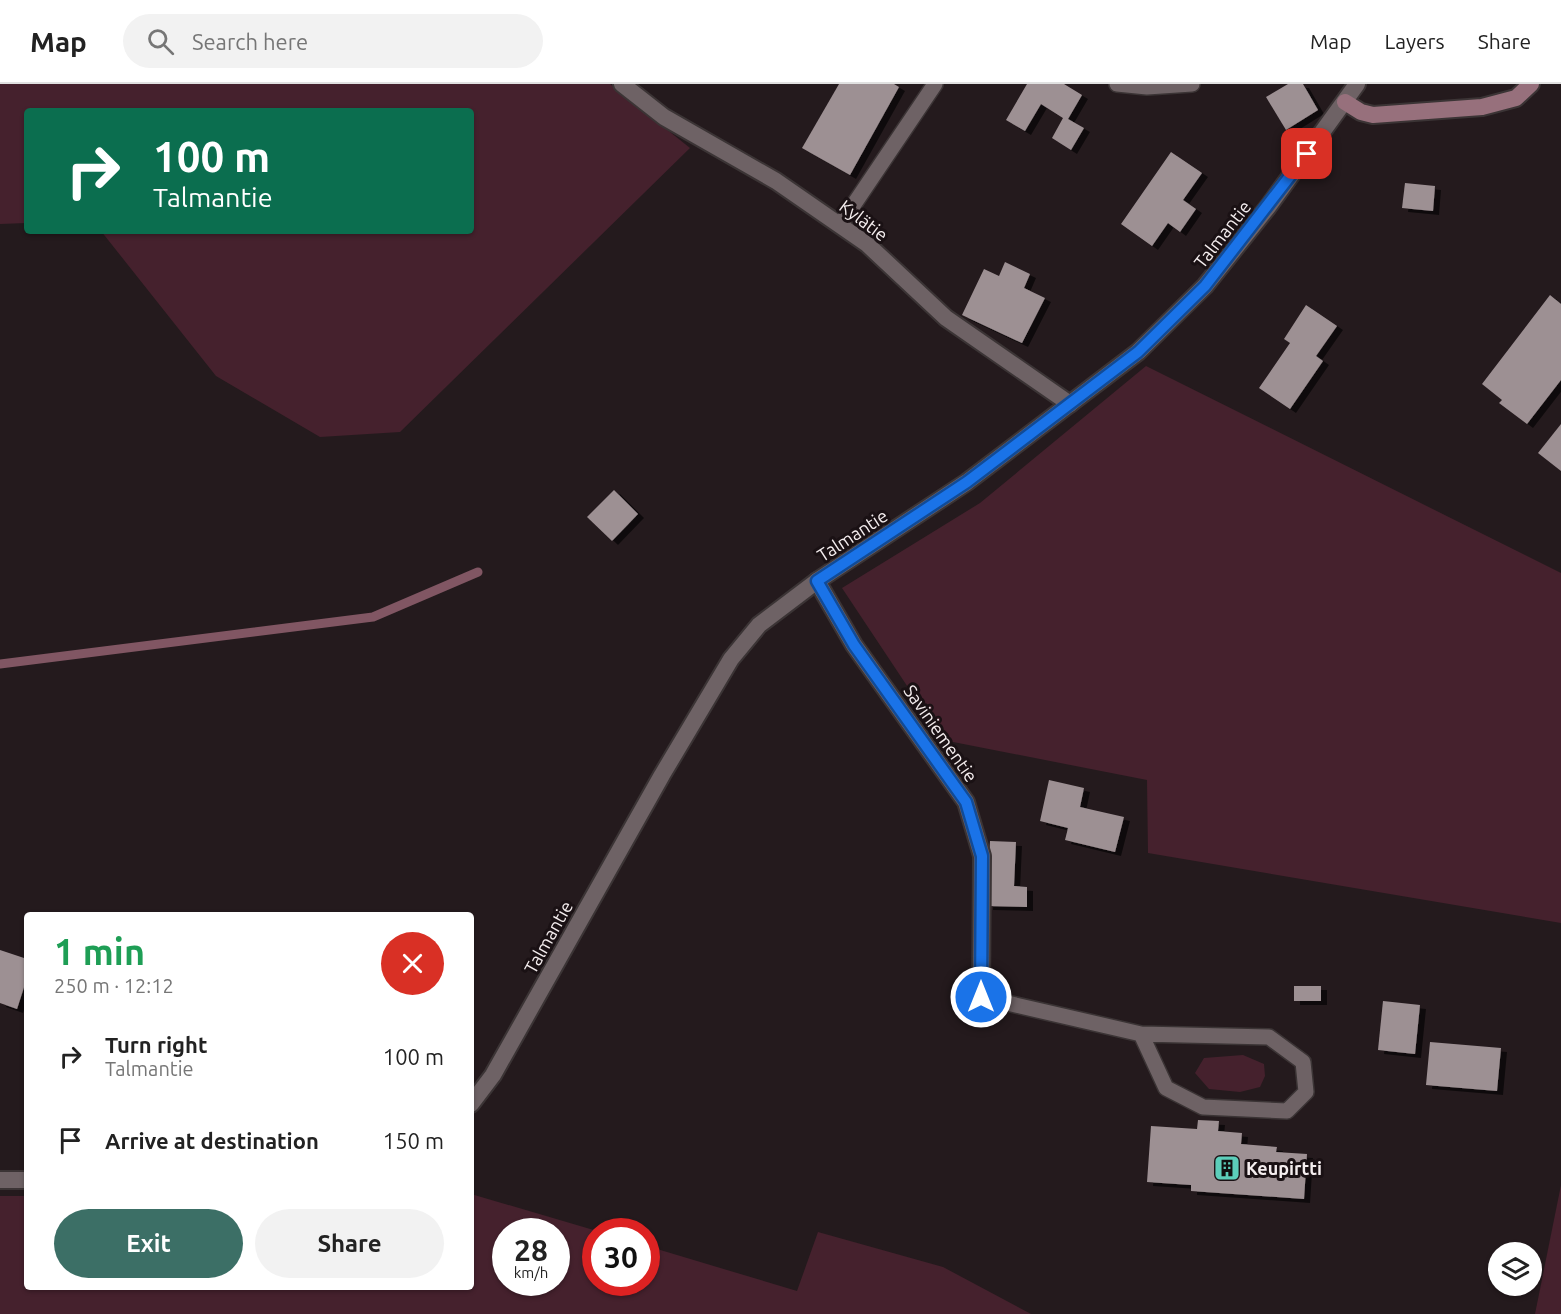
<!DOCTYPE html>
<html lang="en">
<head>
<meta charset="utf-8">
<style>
  :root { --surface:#fff; --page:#f2f2f2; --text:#222; --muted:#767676; --line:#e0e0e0; --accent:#3c6f66 }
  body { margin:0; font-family:Ubuntu,sans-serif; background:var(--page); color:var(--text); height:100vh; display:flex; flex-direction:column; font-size:22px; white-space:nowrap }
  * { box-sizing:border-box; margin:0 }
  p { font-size:20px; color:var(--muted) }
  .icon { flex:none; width:33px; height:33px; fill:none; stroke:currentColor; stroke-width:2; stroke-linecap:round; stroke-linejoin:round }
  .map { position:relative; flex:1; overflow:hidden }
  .drawer { position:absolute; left:24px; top:828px; width:450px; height:378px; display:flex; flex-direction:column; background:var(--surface); border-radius:6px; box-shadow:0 2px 4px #0004 }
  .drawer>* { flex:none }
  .banner { position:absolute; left:24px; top:24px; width:450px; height:126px; border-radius:6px; box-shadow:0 2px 4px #0004; background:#0b6e4f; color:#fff; overflow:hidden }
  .buttons { position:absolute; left:1488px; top:1158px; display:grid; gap:12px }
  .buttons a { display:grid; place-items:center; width:54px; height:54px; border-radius:50%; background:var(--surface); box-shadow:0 2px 4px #0004; font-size:30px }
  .speed { position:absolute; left:492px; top:1134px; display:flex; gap:12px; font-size:30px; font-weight:700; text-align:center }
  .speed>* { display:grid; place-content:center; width:78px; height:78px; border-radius:50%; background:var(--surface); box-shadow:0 2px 4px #0004; line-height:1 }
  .speed small { font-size:15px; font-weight:400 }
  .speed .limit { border:9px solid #d22; background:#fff; color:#111 }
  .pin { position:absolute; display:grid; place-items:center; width:51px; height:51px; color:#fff; margin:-26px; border-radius:12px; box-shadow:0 3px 9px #0006 }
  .me { position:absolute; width:66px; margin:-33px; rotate:0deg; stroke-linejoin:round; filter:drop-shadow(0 0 4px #0008) }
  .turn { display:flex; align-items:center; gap:21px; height:126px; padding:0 30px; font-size:27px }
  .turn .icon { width:78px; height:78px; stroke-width:2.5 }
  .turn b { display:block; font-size:42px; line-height:51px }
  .round { display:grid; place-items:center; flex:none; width:63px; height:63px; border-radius:32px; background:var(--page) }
  .summary { display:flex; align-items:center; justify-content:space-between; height:102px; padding:0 30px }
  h1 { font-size:36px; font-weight:700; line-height:45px; color:#1e9e55 }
  .action { display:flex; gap:12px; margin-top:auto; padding:12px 30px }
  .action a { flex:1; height:69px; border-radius:36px; background:var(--accent); color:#fff; font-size:24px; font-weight:700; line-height:69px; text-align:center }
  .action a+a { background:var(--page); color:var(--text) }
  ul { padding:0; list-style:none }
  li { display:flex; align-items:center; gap:18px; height:84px; padding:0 30px }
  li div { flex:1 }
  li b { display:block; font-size:22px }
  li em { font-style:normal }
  header { display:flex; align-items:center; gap:36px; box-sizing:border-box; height:84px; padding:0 30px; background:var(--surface); border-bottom:2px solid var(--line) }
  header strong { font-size:28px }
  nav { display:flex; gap:33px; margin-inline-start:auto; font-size:21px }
  .search { width:420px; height:54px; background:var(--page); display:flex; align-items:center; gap:15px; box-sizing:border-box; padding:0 21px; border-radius:33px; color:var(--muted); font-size:22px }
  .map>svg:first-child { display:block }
  .green { fill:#45212d; fill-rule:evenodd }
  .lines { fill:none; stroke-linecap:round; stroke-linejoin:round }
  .stream { stroke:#815663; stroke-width:9 }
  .building { fill:#9d9093; filter:url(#shadow) }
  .service-casing { stroke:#3b3435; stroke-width:18 }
  .minor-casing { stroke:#3b3435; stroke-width:20 }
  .secondary-casing { stroke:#3b3435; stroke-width:20 }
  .service { stroke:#6e6265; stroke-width:15 }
  .minor { stroke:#6e6265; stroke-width:16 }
  .secondary { stroke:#97707c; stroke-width:16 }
  .route-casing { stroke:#114b97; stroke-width:15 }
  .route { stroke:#1a73e8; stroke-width:10 }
  .labels { text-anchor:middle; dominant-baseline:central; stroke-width:6; stroke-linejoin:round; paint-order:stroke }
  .street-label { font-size:18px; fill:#f5eeef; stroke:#1a1114 }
  .poi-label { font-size:18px; font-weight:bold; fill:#f5eeef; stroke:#1a1114; text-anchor:start }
</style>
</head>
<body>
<header>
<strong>Map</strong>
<div class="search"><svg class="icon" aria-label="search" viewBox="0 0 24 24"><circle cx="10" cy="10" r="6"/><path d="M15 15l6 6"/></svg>Search here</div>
<nav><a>Map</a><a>Layers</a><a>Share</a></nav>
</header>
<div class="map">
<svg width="1561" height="1230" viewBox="0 0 1561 1230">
  <defs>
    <filter id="shadow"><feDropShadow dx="6" dy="4" stdDeviation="0" flood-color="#0009"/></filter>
  </defs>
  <rect width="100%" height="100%" fill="#241a1d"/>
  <g class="green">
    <path d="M0,0H610L690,64L400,348L320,353L216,292L101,147H471V27H27V139L0,140Z"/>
    <path d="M1146,282L1561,489V839L1148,769L1147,696L943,656L842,504L980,419Z"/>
    <path d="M1243,971L1264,980L1265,992L1260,1003L1240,1008L1209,1005L1195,989L1204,974Z"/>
    <path d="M1561,1101V1230H1535Z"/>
    <path d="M471,1110L597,1147L596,1148V1198H646L647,1162L797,1207L818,1148L943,1183L1031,1230H0V1112H27V1203H471ZM506,1148H556V1198H506Z"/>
  </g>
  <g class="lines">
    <path class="stream" d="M0,580L373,533L478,488"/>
  </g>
  <g class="building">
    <path d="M839,0H894L899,3L850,91L802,64Z"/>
    <path d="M1027,0H1064L1082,11L1068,35L1084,44L1071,66L1052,54L1063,34L1041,20L1025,47L1006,36Z"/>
    <path d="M1288,0H1303L1318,26L1286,46L1266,13Z"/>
    <path d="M1171,68L1202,89L1183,116L1196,125L1180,148L1168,139L1152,162L1121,140Z"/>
    <path d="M1405,99L1435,102L1433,127L1402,124Z"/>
    <path d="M1005,178L1030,190L1024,204L1045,214L1022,259L962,231L984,185L999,192Z"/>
    <path d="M1550,211L1561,220V296L1527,340L1499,319L1502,316L1482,300Z"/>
    <path d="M1306,221L1337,242L1316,272L1323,277L1290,325L1259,304L1290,259L1284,255Z"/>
    <path d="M1561,340V387L1538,369Z"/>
    <path d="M614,406L638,430L612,457L587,433Z"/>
    <path d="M1049,696L1084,704L1080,723L1124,733L1115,768L1065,756L1068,744L1040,737Z"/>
    <path d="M990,757L1016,758L1014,802L1027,803V823L987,822Z"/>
    <path d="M0,866L27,875V894L17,925L0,919Z"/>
    <rect x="1294" y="902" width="27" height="15"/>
    <path d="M1383,917L1420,921L1415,970L1378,966Z"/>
    <path d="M1430,958L1501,964L1497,1007L1426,1001Z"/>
    <path d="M1198,1036L1219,1037L1218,1047L1242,1049L1241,1060L1277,1063L1276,1068L1307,1070L1304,1115L1191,1107V1101L1147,1098L1151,1042L1197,1045Z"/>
  </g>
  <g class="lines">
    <defs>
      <g id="service">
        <path d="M1117,0L1147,3L1192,0"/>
        <path d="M840,141L935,0"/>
        <path d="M981,913L1141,950L1269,953L1303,978L1306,1008L1287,1027L1203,1023L1166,1004L1141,950"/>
      </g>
      <g id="minor">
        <path d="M622,0L664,33L776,97L867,160L946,234L1070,320"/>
        <path d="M817,497L854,561L966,718L982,772L981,913"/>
        <path d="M471,1020L493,991L662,691L731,575L759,541L817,497L967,398L1138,268L1205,202L1268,123L1357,0"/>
        <path d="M0,1096H27"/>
      </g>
      <path id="secondary" d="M1345,18L1361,28L1373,31L1482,23L1516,14L1531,0"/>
    </defs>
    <use href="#service" class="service-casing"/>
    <use href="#minor" class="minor-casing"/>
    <use href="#secondary" class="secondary-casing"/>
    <use href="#service" class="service"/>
    <use href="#minor" class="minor"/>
    <use href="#secondary" class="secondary"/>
  </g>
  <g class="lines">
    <defs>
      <path id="route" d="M981,913L982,772L966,718L854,561L817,497L967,398L1138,268L1205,202L1307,70"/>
    </defs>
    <use href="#route" class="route-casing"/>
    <use href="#route" class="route"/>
  </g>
  <defs>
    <symbol id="building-square" viewBox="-11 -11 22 22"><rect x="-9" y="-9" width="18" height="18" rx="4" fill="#5cceba" stroke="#1a1114"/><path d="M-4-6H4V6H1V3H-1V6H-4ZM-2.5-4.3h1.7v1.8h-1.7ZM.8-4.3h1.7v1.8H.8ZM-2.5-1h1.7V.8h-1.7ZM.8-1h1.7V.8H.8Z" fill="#111"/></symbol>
  </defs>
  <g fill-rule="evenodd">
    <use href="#building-square" x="1212" y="1069" width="30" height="30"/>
  </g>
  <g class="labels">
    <g class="street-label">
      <text transform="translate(864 136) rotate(37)">Kylätie</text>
      <text transform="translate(1222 150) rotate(-52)">Talmantie</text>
      <text transform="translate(852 451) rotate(-33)">Talmantie</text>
      <text transform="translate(941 649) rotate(55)">Saviniementie</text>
      <text transform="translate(548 853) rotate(-61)">Talmantie</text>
    </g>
    <g class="poi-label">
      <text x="1246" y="1084">Keupirtti</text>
    </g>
  </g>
</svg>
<div class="buttons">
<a><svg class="icon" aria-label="layers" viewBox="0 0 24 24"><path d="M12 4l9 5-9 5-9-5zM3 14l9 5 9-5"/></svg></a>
</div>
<div class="speed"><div>28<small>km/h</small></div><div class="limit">30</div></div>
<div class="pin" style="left:1307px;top:70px;background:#d93025"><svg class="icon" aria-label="arrive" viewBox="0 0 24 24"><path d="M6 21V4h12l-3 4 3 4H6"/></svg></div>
<svg class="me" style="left:981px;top:913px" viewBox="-20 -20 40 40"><circle r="17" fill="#1a73e8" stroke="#fff" stroke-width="3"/><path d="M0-11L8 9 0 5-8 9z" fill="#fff"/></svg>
<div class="banner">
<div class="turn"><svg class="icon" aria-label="right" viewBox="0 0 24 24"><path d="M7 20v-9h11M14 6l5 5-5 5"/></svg><div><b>100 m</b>Talmantie</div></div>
</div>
<section class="drawer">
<div class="summary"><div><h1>1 min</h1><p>250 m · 12:12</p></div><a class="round" style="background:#d93025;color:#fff"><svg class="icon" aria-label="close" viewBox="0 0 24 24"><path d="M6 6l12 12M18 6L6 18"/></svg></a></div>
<ul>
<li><svg class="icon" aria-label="right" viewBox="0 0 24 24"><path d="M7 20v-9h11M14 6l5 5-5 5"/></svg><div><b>Turn right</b><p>Talmantie</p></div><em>100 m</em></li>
<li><svg class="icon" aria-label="arrive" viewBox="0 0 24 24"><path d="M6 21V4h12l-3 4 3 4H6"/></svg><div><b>Arrive at destination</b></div><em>150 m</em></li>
</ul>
<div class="action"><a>Exit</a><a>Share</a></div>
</section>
</div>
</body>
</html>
